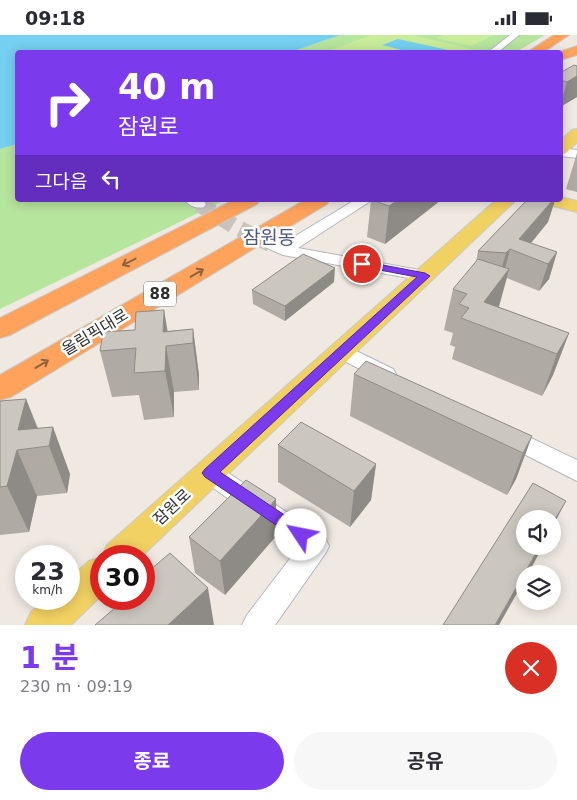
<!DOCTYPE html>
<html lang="ko">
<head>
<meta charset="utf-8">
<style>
  :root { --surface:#fff; --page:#f7f7f7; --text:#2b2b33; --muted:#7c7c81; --accent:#7c3aed }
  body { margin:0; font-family:"DejaVu Sans","Noto Sans KR",sans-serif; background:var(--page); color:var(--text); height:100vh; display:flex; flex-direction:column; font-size:19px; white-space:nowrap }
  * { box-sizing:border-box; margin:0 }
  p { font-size:16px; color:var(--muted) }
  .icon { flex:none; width:28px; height:28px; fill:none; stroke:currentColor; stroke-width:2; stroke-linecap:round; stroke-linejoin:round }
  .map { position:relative; height:590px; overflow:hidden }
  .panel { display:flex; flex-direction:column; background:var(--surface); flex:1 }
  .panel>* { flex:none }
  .hud { position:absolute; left:15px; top:15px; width:548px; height:152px; border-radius:5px; box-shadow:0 2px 12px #0003; background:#7c3aed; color:#fff; overflow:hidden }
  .tools { position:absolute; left:516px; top:475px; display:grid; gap:10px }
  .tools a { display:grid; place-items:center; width:45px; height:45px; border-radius:50%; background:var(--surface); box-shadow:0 2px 12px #0003; font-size:25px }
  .speed { position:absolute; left:15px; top:510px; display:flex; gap:10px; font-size:25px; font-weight:700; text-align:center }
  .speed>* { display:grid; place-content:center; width:65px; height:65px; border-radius:50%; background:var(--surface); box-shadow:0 2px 12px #0003; line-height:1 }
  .speed small { font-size:12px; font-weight:400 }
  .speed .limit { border:8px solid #d22; background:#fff; color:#111 }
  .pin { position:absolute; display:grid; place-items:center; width:42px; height:42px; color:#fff; margin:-21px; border:2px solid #fff; border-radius:50%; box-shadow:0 1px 5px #0007 }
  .me { position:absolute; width:55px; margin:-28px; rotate:304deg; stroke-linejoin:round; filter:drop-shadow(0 0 4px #0008) }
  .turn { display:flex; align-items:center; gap:18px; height:105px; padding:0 20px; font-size:22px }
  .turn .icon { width:65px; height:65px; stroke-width:2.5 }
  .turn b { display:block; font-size:35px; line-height:42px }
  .then { display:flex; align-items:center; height:48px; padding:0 20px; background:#0003; gap:10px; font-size:19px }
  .round { display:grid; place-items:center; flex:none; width:52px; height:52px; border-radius:26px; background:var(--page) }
  .head { display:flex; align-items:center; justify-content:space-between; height:85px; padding:0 20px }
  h1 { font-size:30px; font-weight:700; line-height:38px; color:var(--accent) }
  .button { display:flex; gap:10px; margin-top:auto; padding:10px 20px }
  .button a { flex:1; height:58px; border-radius:30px; background:var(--accent); color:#fff; font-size:20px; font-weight:700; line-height:58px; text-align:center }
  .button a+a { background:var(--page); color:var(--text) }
  .status { display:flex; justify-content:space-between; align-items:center; height:35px; padding:0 25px; background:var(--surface); direction:ltr }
  .status svg { height:14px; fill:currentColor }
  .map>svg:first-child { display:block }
  .green { fill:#b6e59e }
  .pitch { fill:#c9ec9a }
  .water { fill:#75cff0 }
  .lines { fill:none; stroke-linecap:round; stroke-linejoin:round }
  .minor-tunnel { stroke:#c8c4bd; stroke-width:16; stroke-dasharray:16 8; stroke-linecap:butt }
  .minor-casing { stroke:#b4b7c1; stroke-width:2 }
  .major-casing { stroke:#c9c9c9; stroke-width:2 }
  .highway-casing { stroke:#c9c9c9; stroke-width:2 }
  .minor { fill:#fff; fill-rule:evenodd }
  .major { fill:#f2d163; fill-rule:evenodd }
  .highway { fill:#ffa35c; fill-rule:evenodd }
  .wall { fill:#afaba4 }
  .shaded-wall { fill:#8e8b86 }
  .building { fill:#cbc7bf; stroke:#8e8b86 }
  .oneway { stroke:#8c6343 }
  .route { fill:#7c3aed; stroke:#51269a }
  .labels { text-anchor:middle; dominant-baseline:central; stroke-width:5; stroke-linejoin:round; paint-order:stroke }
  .shield { fill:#fff; stroke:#6d6d6d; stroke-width:1 }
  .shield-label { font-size:15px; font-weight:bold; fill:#2e2e2e }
  .street-label { font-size:16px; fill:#2e2e2e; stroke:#fff }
  .quarter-label { font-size:19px; fill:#4d5680; stroke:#fff }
</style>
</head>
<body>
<div class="status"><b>09:18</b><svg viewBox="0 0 49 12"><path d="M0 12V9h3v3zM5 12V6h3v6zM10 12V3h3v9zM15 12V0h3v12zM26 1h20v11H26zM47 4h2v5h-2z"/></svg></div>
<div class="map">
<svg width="577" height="590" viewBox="0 0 577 590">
  <rect width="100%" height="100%" fill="#efe9e1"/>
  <g class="green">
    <path d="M340,0H545L516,17L288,18Z"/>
    <path d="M17,109L18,165H225L0,274V114Z"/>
  </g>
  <g class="pitch">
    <path d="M371,0H413L483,17L323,18Z"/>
    <path d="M443,0H494L471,11L436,3Z"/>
  </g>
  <g class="water">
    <path d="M0,0H340L288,18H18L17,109L0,114Z"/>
    <path d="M398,4L448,15C428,24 402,15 382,10Z"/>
  </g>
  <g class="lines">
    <path class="minor-tunnel" d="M199,169L236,192L270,209"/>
    <defs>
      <g id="minor">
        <path d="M510,0H519L497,18H487Z"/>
        <path d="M560,113L577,115V123L560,121Z"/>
        <path d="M185,165H202L206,169L204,172C197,174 189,171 185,165Z"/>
        <path d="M355,165H372L298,213L425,236L431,237L433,241L431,245L425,246L283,220L265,212L263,209L265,206L271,204L282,209Z"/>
        <path d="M342,309L393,334L396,339L393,344L386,346L379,344L335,321L332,316L335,311Z"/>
        <path d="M506,391L577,425V446L498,406L495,400L498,394Z"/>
        <path d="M210,428L218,431L325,503L329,511L325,519L275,590H242L247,580L298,513L202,445L198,438L202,431Z"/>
      </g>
      <g id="major">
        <path d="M577,94V107L566,118L560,120V106L572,95Z"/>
        <path d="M560,162L577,166V177L545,169L542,165H560Z"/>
        <path d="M496,165H516L142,521H102L107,510Z"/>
        <path d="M101,522V561L71,590H25L31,577L46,564H69V544L89,526Z"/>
      </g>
      <g id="highway">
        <path d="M554,0H569L542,18H526Z"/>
        <path d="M577,11V20L564,24L560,23L559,17Z"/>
        <path d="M234,165H260L257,169L10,300L0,303V283Z"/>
        <path d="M305,165H330L327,169L11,362L0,365V340Z"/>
      </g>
    </defs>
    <use href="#minor" class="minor-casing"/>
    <use href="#major" class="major-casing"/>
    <use href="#highway" class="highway-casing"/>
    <use href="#minor" class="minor"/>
    <use href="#major" class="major"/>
    <use href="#highway" class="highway"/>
  </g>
  <g class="wall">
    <path d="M577,31V62L560,72V38Z"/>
    <path d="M577,118V157L566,154Z"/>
    <path d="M371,165H441L385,209L367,202Z"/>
    <path d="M527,165H555L548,187L531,208L557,217L549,244L539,256L507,243L499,272L569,298L553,340L542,361L452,324L455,312L450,310L453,298L444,295L453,254L476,227L478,216Z"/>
    <path d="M334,247L285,286L253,269L252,255Z"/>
    <path d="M193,294L199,340V355L174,357V382L144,385L139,360L112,362L100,316L168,296Z"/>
    <path d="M354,339L532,401L516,444L507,460L350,381Z"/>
    <path d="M26,364L38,393L70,439L67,458L37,461L29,497L0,500V366Z"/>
    <path d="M278,410L376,429L371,465L350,492L278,447Z"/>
    <path d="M277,500L225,560L195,538L189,502Z"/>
  </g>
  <g class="shaded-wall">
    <path d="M577,41V62L560,72L567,47Z"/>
    <path d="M398,165H441L385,209L389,171Z"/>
    <path d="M553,165H555L548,187L522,219L519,204Z"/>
    <path d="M510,214L503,242L498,246L506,218Z"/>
    <path d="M557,217L549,244L539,256L548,229Z"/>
    <path d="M335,233L334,247L285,286V271Z"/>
    <path d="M509,234L498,274L484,267Z"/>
    <path d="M164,275L170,310L166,311L174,357V382L165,336L163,297Z"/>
    <path d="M193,294L199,340V355L193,308Z"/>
    <path d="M569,298L553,340L542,361L557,319Z"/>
    <path d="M26,364L44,411L18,395Z"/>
    <path d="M53,392L70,439L67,458L49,411Z"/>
    <path d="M532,401L516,444L507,460L523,418Z"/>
    <path d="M17,415L37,461L29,497L7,451Z"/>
    <path d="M376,429L371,465L350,492L354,456Z"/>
    <path d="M276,464L277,500L225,560L220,526Z"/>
    <path d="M566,466L552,493V489Z"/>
    <path d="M540,511H543L528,539H525V544L499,590H495Z"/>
    <path d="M208,553L214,590H168Z"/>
  </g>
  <g class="building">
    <path d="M574,30L577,31V41L567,47L560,45V38Z"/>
    <path d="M372,165H398L389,171Z"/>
    <path d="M527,165H553L519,204L557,217L548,229L510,214L506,218L478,216Z"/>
    <path d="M303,219L335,233L285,271L252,255Z"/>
    <path d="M478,224L509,234L484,267L569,298L557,319L461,283L469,273L459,269L467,259L453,254Z"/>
    <path d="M164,275L163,297L193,294V308L166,311L165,336L134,338L136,313L100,316L103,297L135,295L136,277Z"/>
    <path d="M366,326L532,401L523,418L354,339Z"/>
    <path d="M26,364L18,395L53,392L49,411L17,415L7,451L0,452V366Z"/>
    <path d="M301,387L376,429L354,456L278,410Z"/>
    <path d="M246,445L276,464L220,526L189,502Z"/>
    <path d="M533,448L566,466L552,489V484H525V511H540L495,590H443Z"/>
    <path d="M170,518L208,553L168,590H95L122,567L119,564H144V540Z"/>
  </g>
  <defs><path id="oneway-shaft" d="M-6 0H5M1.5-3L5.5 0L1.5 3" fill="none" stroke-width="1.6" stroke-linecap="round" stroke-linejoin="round" transform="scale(1.25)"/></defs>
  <g class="oneway">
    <use href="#oneway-shaft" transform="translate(129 227) rotate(153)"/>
    <use href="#oneway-shaft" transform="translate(197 238) rotate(-31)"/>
    <use href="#oneway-shaft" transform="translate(42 329) rotate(-31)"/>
  </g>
  <path class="route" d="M362,226L425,238L430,241L220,437L307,495L309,500L307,505L301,507L205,442L202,438L205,434L417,242L358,231L357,229Z"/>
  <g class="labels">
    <rect class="shield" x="144" y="246.5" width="32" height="25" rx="4"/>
    <g class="shield-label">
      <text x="160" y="259">88</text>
    </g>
    <g class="street-label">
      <text transform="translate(95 297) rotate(-31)">올림픽대로</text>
      <text transform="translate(172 472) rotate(-43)">잠원로</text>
    </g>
    <g class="quarter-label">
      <text x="269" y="202">잠원동</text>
    </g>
  </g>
</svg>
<div class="tools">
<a><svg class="icon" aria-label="sound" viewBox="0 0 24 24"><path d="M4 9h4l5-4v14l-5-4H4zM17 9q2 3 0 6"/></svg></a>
<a><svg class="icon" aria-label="layers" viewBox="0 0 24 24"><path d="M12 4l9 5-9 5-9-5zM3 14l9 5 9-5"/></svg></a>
</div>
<div class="speed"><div>23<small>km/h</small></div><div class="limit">30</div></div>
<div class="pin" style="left:362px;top:229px;background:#d93025"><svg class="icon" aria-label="arrive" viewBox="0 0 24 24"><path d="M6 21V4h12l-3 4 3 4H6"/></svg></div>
<svg class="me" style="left:301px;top:500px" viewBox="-20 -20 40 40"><circle r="19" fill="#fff"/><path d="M0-13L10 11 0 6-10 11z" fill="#7c3aed"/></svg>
<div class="hud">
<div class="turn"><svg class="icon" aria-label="right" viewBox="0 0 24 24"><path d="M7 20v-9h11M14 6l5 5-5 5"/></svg><div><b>40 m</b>잠원로</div></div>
<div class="then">그다음<svg class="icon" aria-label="left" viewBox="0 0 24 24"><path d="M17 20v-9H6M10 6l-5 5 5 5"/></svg></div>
</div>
</div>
<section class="panel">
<div class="head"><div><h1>1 분</h1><p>230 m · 09:19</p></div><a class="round" style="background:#d93025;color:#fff"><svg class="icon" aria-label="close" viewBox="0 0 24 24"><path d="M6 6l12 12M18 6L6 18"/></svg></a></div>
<div class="button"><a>종료</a><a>공유</a></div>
</section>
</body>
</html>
